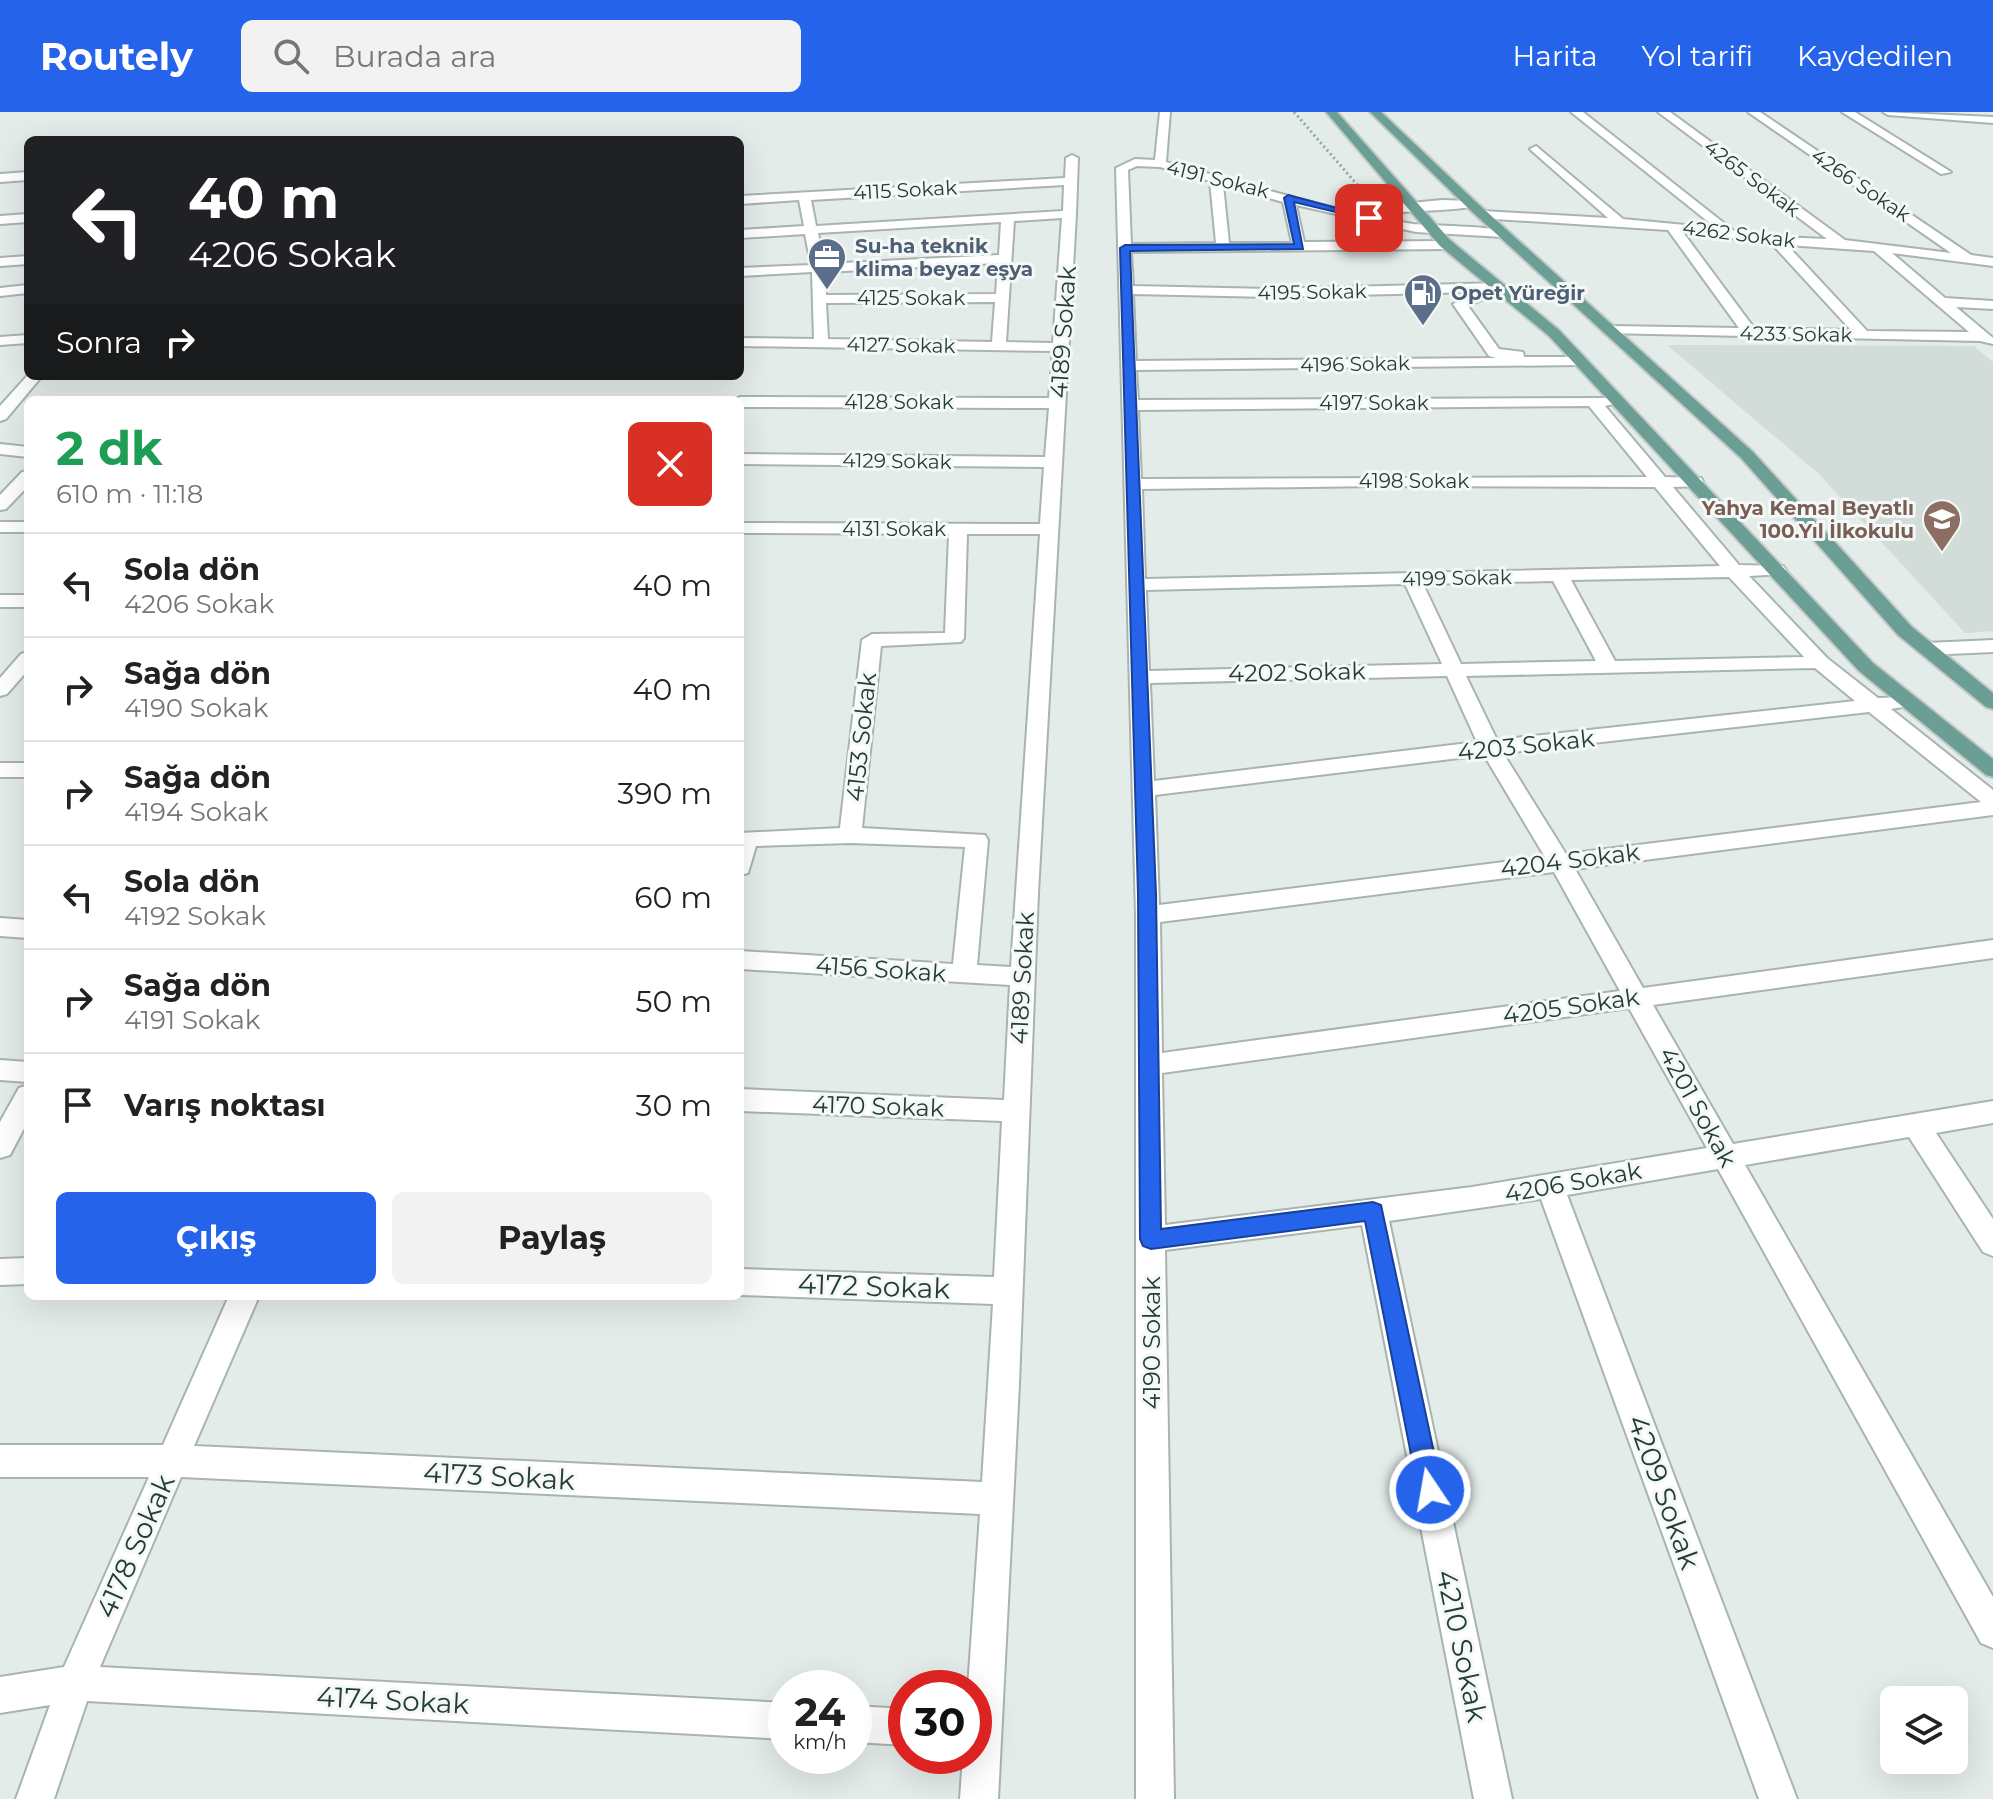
<!DOCTYPE html>
<html lang="tr">
<head>
<meta charset="utf-8">
<style>
  :root { --surface:#fff; --page:#f2f2f2; --text:#222; --muted:#767676; --line:#e0e0e0; --accent:#2563eb }
  body { margin:0; font-family:Montserrat,sans-serif; background:var(--page); color:var(--text); height:100vh; display:flex; flex-direction:column; font-size:30px; white-space:nowrap }
  * { box-sizing:border-box; margin:0 }
  p { font-size:26px; color:var(--muted) }
  .icon { flex:none; width:44px; height:44px; fill:none; stroke:currentColor; stroke-width:2; stroke-linecap:round; stroke-linejoin:round }
  .map { position:relative; flex:1; overflow:hidden }
  .side { position:absolute; left:24px; top:284px; width:720px; height:904px; display:flex; flex-direction:column; background:var(--surface); border-radius:12px; box-shadow:0 8px 32px #0002 }
  .side>* { flex:none }
  .hud { position:absolute; left:24px; top:24px; width:720px; height:244px; border-radius:12px; box-shadow:0 8px 32px #0002; background:#202124; color:#fff; overflow:hidden }
  .controls { position:absolute; left:1880px; top:1574px; display:grid; gap:16px }
  .controls a { display:grid; place-items:center; width:88px; height:88px; border-radius:12px; background:var(--surface); box-shadow:0 8px 32px #0002; font-size:40px }
  .speed { position:absolute; left:768px; top:1558px; display:flex; gap:16px; font-size:40px; font-weight:700; text-align:center }
  .speed>* { display:grid; place-content:center; width:104px; height:104px; border-radius:50%; background:var(--surface); box-shadow:0 8px 32px #0002; line-height:1 }
  .speed small { font-size:20px; font-weight:400 }
  .speed .limit { border:12px solid #d22; background:#fff; color:#111 }
  .pin { position:absolute; display:grid; place-items:center; width:68px; height:68px; color:#fff; margin:-34px; border-radius:16px; box-shadow:0 4px 12px #0006 }
  .me { position:absolute; width:88px; margin:-44px; rotate:348deg; stroke-linejoin:round; filter:drop-shadow(0 0 6px #0008) }
  .turn { display:flex; align-items:center; gap:28px; height:168px; padding:0 32px; font-size:36px }
  .turn .icon { width:104px; height:104px; stroke-width:2.5 }
  .turn b { display:block; font-size:56px; line-height:68px }
  .then { display:flex; align-items:center; height:76px; padding:0 32px; background:#0003; gap:16px; font-size:30px }
  .round { display:grid; place-items:center; flex:none; width:84px; height:84px; border-radius:12px; background:var(--page) }
  .head { display:flex; align-items:center; justify-content:space-between; height:136px; padding:0 32px }
  h1 { font-size:48px; font-weight:700; line-height:60px; color:#1e9e55 }
  .button { display:flex; gap:16px; margin-top:auto; padding:16px 32px }
  .button a { flex:1; height:92px; border-radius:12px; background:var(--accent); color:#fff; font-size:32px; font-weight:700; line-height:92px; text-align:center }
  .button a+a { background:var(--page); color:var(--text) }
  ul { padding:0; list-style:none }
  li { display:flex; align-items:center; gap:24px; height:104px; padding:0 32px; border-top:2px solid var(--line) }
  li div { flex:1 }
  li b { display:block; font-size:30px }
  li em { font-style:normal }
  header { display:flex; align-items:center; gap:48px; box-sizing:border-box; height:112px; padding:0 40px; background:var(--accent); color:#fff }
  header strong { font-size:38px }
  nav { display:flex; gap:44px; margin-inline-start:auto; font-size:28px }
  .search { width:560px; height:72px; background:var(--page); display:flex; align-items:center; gap:20px; box-sizing:border-box; padding:0 28px; border-radius:12px; color:var(--muted); font-size:30px }
  .map>svg:first-child { display:block }
  .built { fill:#d2dcd8 }
  .lines { fill:none; stroke-linecap:round; stroke-linejoin:round }
  .minor-casing { stroke:#a7b4b0; stroke-width:4 }
  .major-casing { stroke:#c2c9c7; stroke-width:4 }
  .path { stroke:#86aea5; stroke-width:3; stroke-dasharray:2 3; stroke-linecap:butt }
  .minor { fill:#fff; fill-rule:evenodd }
  .major { fill:#6b9f96; fill-rule:evenodd }
  .route { fill:#2563eb; stroke:#184099; stroke-width:2 }
  .labels { text-anchor:middle; dominant-baseline:central; stroke-width:6; stroke-linejoin:round; paint-order:stroke }
  .far-street-label { font-size:20px; fill:#243d38; stroke:#f4f9f7 }
  .far-service-label { font-size:20px; font-weight:bold; fill:#4e5e75; stroke:#f4f9f7; text-anchor:start }
  .far-education-label { font-size:20px; font-weight:bold; fill:#785e54; stroke:#f4f9f7; text-anchor:end }
  .street-label { font-size:24px; fill:#243d38; stroke:#f4f9f7 }
  .near-street-label { font-size:28px; fill:#243d38; stroke:#f4f9f7 }
</style>
</head>
<body>
<header>
<strong>Routely</strong>
<div class="search"><svg class="icon" aria-label="search" viewBox="0 0 24 24"><circle cx="10" cy="10" r="6"/><path d="M15 15l6 6"/></svg>Burada ara</div>
<nav><a>Harita</a><a>Yol tarifi</a><a>Kaydedilen</a></nav>
</header>
<div class="map">
<svg width="1993" height="1687" viewBox="0 0 1993 1687">
  <rect width="100%" height="100%" fill="#e4ece9"/>
  <path class="built" d="M1667,233L1974,234L1993,250V519L1965,521L1819,362Z"/>
  <g class="lines">
    <defs>
      <g id="minor">
        <path d="M1160,0H1170L1166,50C1248,72 1328,98 1413,112C1432,114 1500,114 1509,121L1503,125L1416,120L1296,93L1304,130L1448,129L1454,133L1448,137L1131,140L1133,174L1270,177L1499,171L1506,175L1504,178L1468,194L1499,237L1523,240L1524,245H1581L1588,249L1581,253L1136,258L1138,288L1613,286V292L1605,294L1665,365L1701,366L1703,370L1701,374L1673,375L1739,453L1783,454L1786,458L1783,462L1749,464L1827,546L1878,586L1915,585L1918,589L1915,593L1891,597L1993,678V703L1575,757L1643,876L1993,828V846L1653,893L1733,1032L1993,989V1011L1936,1021L1993,1107V1144L1983,1140L1909,1025L1745,1053L1993,1485V1536L1981,1531L1718,1057L1567,1083L1797,1687H1759L1541,1087L1389,1109L1512,1687H1474L1362,1113L1165,1138L1174,1687H1136V803L1116,56L1135,47L1155,48ZM1137,54L1160,55L1210,69L1216,131L1131,132L1128,58ZM1223,73L1283,90L1292,131H1229ZM1476,180L1453,192L1489,244L1496,246L1136,249L1133,182L1270,185ZM1589,294L1647,365L1141,367L1138,298ZM1379,374L1655,375L1720,454L1145,467L1142,377ZM1729,465L1804,545L1615,549L1571,468ZM1553,469L1596,549L1461,552L1423,472ZM1405,472L1442,552L1149,559L1146,478ZM1815,556L1855,589L1497,628L1466,564ZM1447,564L1477,630L1154,669L1150,571ZM1869,600L1981,690L1566,742L1503,641ZM1484,643L1545,745L1159,793L1155,683ZM1554,760L1620,879L1162,941L1160,810ZM1629,896L1707,1036L1472,1075L1165,1113L1162,961Z"/>
        <path d="M1571,0H1583L1734,119L1776,125L1827,127L1658,0H1670L1845,128L1951,141L1748,0H1760L1971,143L1993,146V154L1892,141L1945,186L1993,189V197L1956,195L1993,226V232L1980,229L1604,221V215L1609,214L1739,216L1668,118L1479,106V100L1483,99L1608,106L1532,39L1530,37L1536,34L1623,107L1716,116ZM1682,119L1772,132L1851,218L1754,216ZM1787,133L1874,139L1969,220L1867,219Z"/>
        <path d="M1842,0H1855L1951,60L1941,62Z"/>
        <path d="M1883,0L1993,5V11L1888,3Z"/>
        <path d="M1072,43L1078,46L1076,102L1038,781L1019,1272L998,1687H960L963,1644H974V1576H968L980,1402L181,1365L100,1555L786,1591V1627L87,1589L54,1687H16L50,1593L0,1601V1565L64,1555L149,1365H0V1333H163L229,1184H259L194,1334L982,1370L993,1192L740,1183V1157L994,1165L1002,1009L740,999V977L1004,988L1010,873L740,857V839L953,852L965,735L850,731L756,734L748,761L740,763V721L840,716L862,528L872,522L945,521L949,422L740,421V411L1040,412L1044,355L740,352V342L1045,345L1049,296L740,295V288H734L740,285L1049,286L1053,239L740,234V226L814,227L812,160L740,164V156L811,153L805,122L740,126V118L804,114L799,88L740,92V84L1065,66L1066,46ZM1064,73L1063,99L816,114L811,88ZM1062,106L1053,231L1006,230L1014,109ZM1001,110L999,143L824,152L818,121ZM998,151L996,182L826,183L825,160ZM995,190L992,230L828,227L826,191ZM967,422H1040L1011,855L977,853L988,728L985,723L862,716L881,534L961,530L964,526Z"/>
        <path d="M28,60V68L0,70V62Z"/>
        <path d="M1442,88L1472,89L1478,93C1470,98 1406,99 1390,101L1384,97L1390,93Z"/>
        <path d="M28,102V110L0,112V104Z"/>
        <path d="M28,144V152L0,154V146Z"/>
        <path d="M28,173V181L0,184V176Z"/>
        <path d="M28,223V231L0,233V225Z"/>
        <path d="M28,263L42,264L6,307L0,309V294Z"/>
        <path d="M0,332L28,335V345L0,342Z"/>
        <path d="M28,359V374L6,397L0,398V383L22,360Z"/>
        <rect x="0" y="410" width="28" height="10"/>
        <rect x="0" y="483" width="28" height="12"/>
        <path d="M1993,528V540L1927,543L1917,537L1927,531Z"/>
        <path d="M28,540V558L7,582L0,584V566L21,542Z"/>
        <rect x="0" y="651" width="28" height="14"/>
        <path d="M0,806L28,808V826L0,824Z"/>
        <path d="M0,948L28,950V970L0,968Z"/>
        <path d="M28,973V1009L10,1043L0,1046V1010L19,976Z"/>
        <path d="M28,1146V1172L0,1173V1147Z"/>
        <path d="M854,1594L906,1597V1633L854,1630Z"/>
      </g>
      <g id="major">
        <path d="M1326,0H1337L1450,128L1559,218L1873,551L1993,647V665L1986,663L1859,559L1549,224L1440,134Z"/>
        <path d="M1370,0H1381L1476,90L1753,340L1912,515L1993,581V597L1986,595L1898,523L1741,346L1468,96Z"/>
      </g>
    </defs>
    <use href="#minor" class="minor-casing"/>
    <use href="#major" class="major-casing"/>
    <path class="path" d="M1294,0L1367,84"/>
    <use href="#minor" class="minor"/>
    <use href="#major" class="major"/>
  </g>
  <path class="route" d="M1288,83L1374,106L1369,108L1294,90L1303,137L1130,139L1156,782L1161,1117L1373,1090L1381,1093L1442,1378L1439,1386L1430,1390L1422,1386L1418,1378L1365,1109L1151,1137L1143,1134L1140,1127L1138,782L1120,136L1125,133L1294,132L1284,86Z"/>
  <defs>
    <symbol id="office-pin" viewBox="-11 -11 22 30"><path d="M0 17L-7.5 6A9.5 9.5 0 1 1 7.5 6Z" fill="#5c6f8a" stroke="#f4f9f7"/><path d="M-6-3h4V-5.5h4V-3h4V5H-6ZM-1-4.5V-3h2v-1.5ZM-6 0V1H6V0Z" fill="#fff"/></symbol>
    <symbol id="fuel-pin" viewBox="-11 -11 22 30"><path d="M0 17L-7.5 6A9.5 9.5 0 1 1 7.5 6Z" fill="#5c6f8a" stroke="#f4f9f7"/><path d="M-5.5-6h7V0h2V4h1.3V-2.5L3-4.5l.8-.8L6-3V5H2.5V1h-1V6h-7ZM-4.2-4.7v3.2H.2V-4.7Z" fill="#fff"/></symbol>
    <symbol id="school-pin" viewBox="-11 -11 22 30"><path d="M0 17L-7.5 6A9.5 9.5 0 1 1 7.5 6Z" fill="#8d6e63" stroke="#f4f9f7"/><path d="M0-5L7-2L0 1L-7-2ZM-4 1L0 2.5L4 1V4Q0 6-4 4Z" fill="#fff"/></symbol>
  </defs>
  <g fill-rule="evenodd">
    <use href="#office-pin" x="805" y="123" width="44" height="60"/>
    <use href="#fuel-pin" x="1401" y="159" width="44" height="60"/>
    <use href="#school-pin" x="1920" y="385" width="44" height="60"/>
  </g>
  <g class="labels">
    <g class="far-street-label">
      <text transform="translate(1752 66) rotate(37)">4265 Sokak</text>
      <text transform="translate(1218 67) rotate(14)">4191 Sokak</text>
      <text transform="translate(1861 73) rotate(34)">4266 Sokak</text>
      <text transform="translate(905 78) rotate(-3)">4115 Sokak</text>
      <text transform="translate(1739 122) rotate(7)">4262 Sokak</text>
      <text transform="translate(1312 180) rotate(-1)">4195 Sokak</text>
      <text x="911" y="186">4125 Sokak</text>
      <text transform="translate(1796 222) rotate(1)">4233 Sokak</text>
      <text transform="translate(901 233) rotate(1)">4127 Sokak</text>
      <text transform="translate(1355 252) rotate(-1)">4196 Sokak</text>
      <text x="899" y="290">4128 Sokak</text>
      <text x="1374" y="291">4197 Sokak</text>
      <text transform="translate(897 349) rotate(1)">4129 Sokak</text>
      <text x="1414" y="369">4198 Sokak</text>
      <text x="894" y="417">4131 Sokak</text>
      <text transform="translate(1457 466) rotate(-1)">4199 Sokak</text>
    </g>
    <g class="far-service-label">
      <text x="855" y="134">Su-ha teknik<tspan x="855" dy="23">klima beyaz eşya</tspan></text>
      <text x="1451" y="181">Opet Yüreğir</text>
    </g>
    <g class="far-education-label">
      <text x="1914" y="396">Yahya Kemal Beyatlı<tspan x="1914" dy="23">100.Yıl İlkokulu</tspan></text>
    </g>
    <g class="street-label">
      <text transform="translate(1063 220) rotate(-86)">4189 Sokak</text>
      <text transform="translate(1297 560) rotate(-1)">4202 Sokak</text>
      <text transform="translate(861 625) rotate(-84)">4153 Sokak</text>
      <text transform="translate(1526 633) rotate(-6)">4203 Sokak</text>
      <text transform="translate(1570 748) rotate(-7)">4204 Sokak</text>
      <text transform="translate(881 857) rotate(4)">4156 Sokak</text>
      <text transform="translate(1022 866) rotate(-87)">4189 Sokak</text>
      <text transform="translate(1571 894) rotate(-8)">4205 Sokak</text>
      <text transform="translate(878 994) rotate(2)">4170 Sokak</text>
      <text transform="translate(1698 995) rotate(61)">4201 Sokak</text>
      <text transform="translate(1573 1070) rotate(-10)">4206 Sokak</text>
      <text transform="translate(1151 1231) rotate(-90)">4190 Sokak</text>
    </g>
    <g class="near-street-label">
      <text transform="translate(874 1174) rotate(2)">4172 Sokak</text>
      <text transform="translate(499 1364) rotate(3)">4173 Sokak</text>
      <text transform="translate(1664 1380) rotate(70)">4209 Sokak</text>
      <text transform="translate(135 1434) rotate(-66)">4178 Sokak</text>
      <text transform="translate(1462 1534) rotate(78)">4210 Sokak</text>
      <text transform="translate(393 1588) rotate(3)">4174 Sokak</text>
    </g>
  </g>
</svg>
<div class="controls">
<a><svg class="icon" aria-label="layers" viewBox="0 0 24 24"><path d="M12 4l9 5-9 5-9-5zM3 14l9 5 9-5"/></svg></a>
</div>
<div class="speed"><div>24<small>km/h</small></div><div class="limit">30</div></div>
<div class="pin" style="left:1369px;top:106px;background:#d93025"><svg class="icon" aria-label="arrive" viewBox="0 0 24 24"><path d="M6 21V4h12l-3 4 3 4H6"/></svg></div>
<svg class="me" style="left:1430px;top:1378px" viewBox="-20 -20 40 40"><circle r="17" fill="#2563eb" stroke="#fff" stroke-width="3"/><path d="M0-11L8 9 0 5-8 9z" fill="#fff"/></svg>
<div class="hud">
<div class="turn"><svg class="icon" aria-label="left" viewBox="0 0 24 24"><path d="M17 20v-9H6M10 6l-5 5 5 5"/></svg><div><b>40 m</b>4206 Sokak</div></div>
<div class="then">Sonra<svg class="icon" aria-label="right" viewBox="0 0 24 24"><path d="M7 20v-9h11M14 6l5 5-5 5"/></svg></div>
</div>
<section class="side">
<div class="head"><div><h1>2 dk</h1><p>610 m · 11:18</p></div><a class="round" style="background:#d93025;color:#fff"><svg class="icon" aria-label="close" viewBox="0 0 24 24"><path d="M6 6l12 12M18 6L6 18"/></svg></a></div>
<ul>
<li><svg class="icon" aria-label="left" viewBox="0 0 24 24"><path d="M17 20v-9H6M10 6l-5 5 5 5"/></svg><div><b>Sola dön</b><p>4206 Sokak</p></div><em>40 m</em></li>
<li><svg class="icon" aria-label="right" viewBox="0 0 24 24"><path d="M7 20v-9h11M14 6l5 5-5 5"/></svg><div><b>Sağa dön</b><p>4190 Sokak</p></div><em>40 m</em></li>
<li><svg class="icon" aria-label="right" viewBox="0 0 24 24"><path d="M7 20v-9h11M14 6l5 5-5 5"/></svg><div><b>Sağa dön</b><p>4194 Sokak</p></div><em>390 m</em></li>
<li><svg class="icon" aria-label="left" viewBox="0 0 24 24"><path d="M17 20v-9H6M10 6l-5 5 5 5"/></svg><div><b>Sola dön</b><p>4192 Sokak</p></div><em>60 m</em></li>
<li><svg class="icon" aria-label="right" viewBox="0 0 24 24"><path d="M7 20v-9h11M14 6l5 5-5 5"/></svg><div><b>Sağa dön</b><p>4191 Sokak</p></div><em>50 m</em></li>
<li><svg class="icon" aria-label="arrive" viewBox="0 0 24 24"><path d="M6 21V4h12l-3 4 3 4H6"/></svg><div><b>Varış noktası</b></div><em>30 m</em></li>
</ul>
<div class="button"><a>Çıkış</a><a>Paylaş</a></div>
</section>
</div>
</body>
</html>
